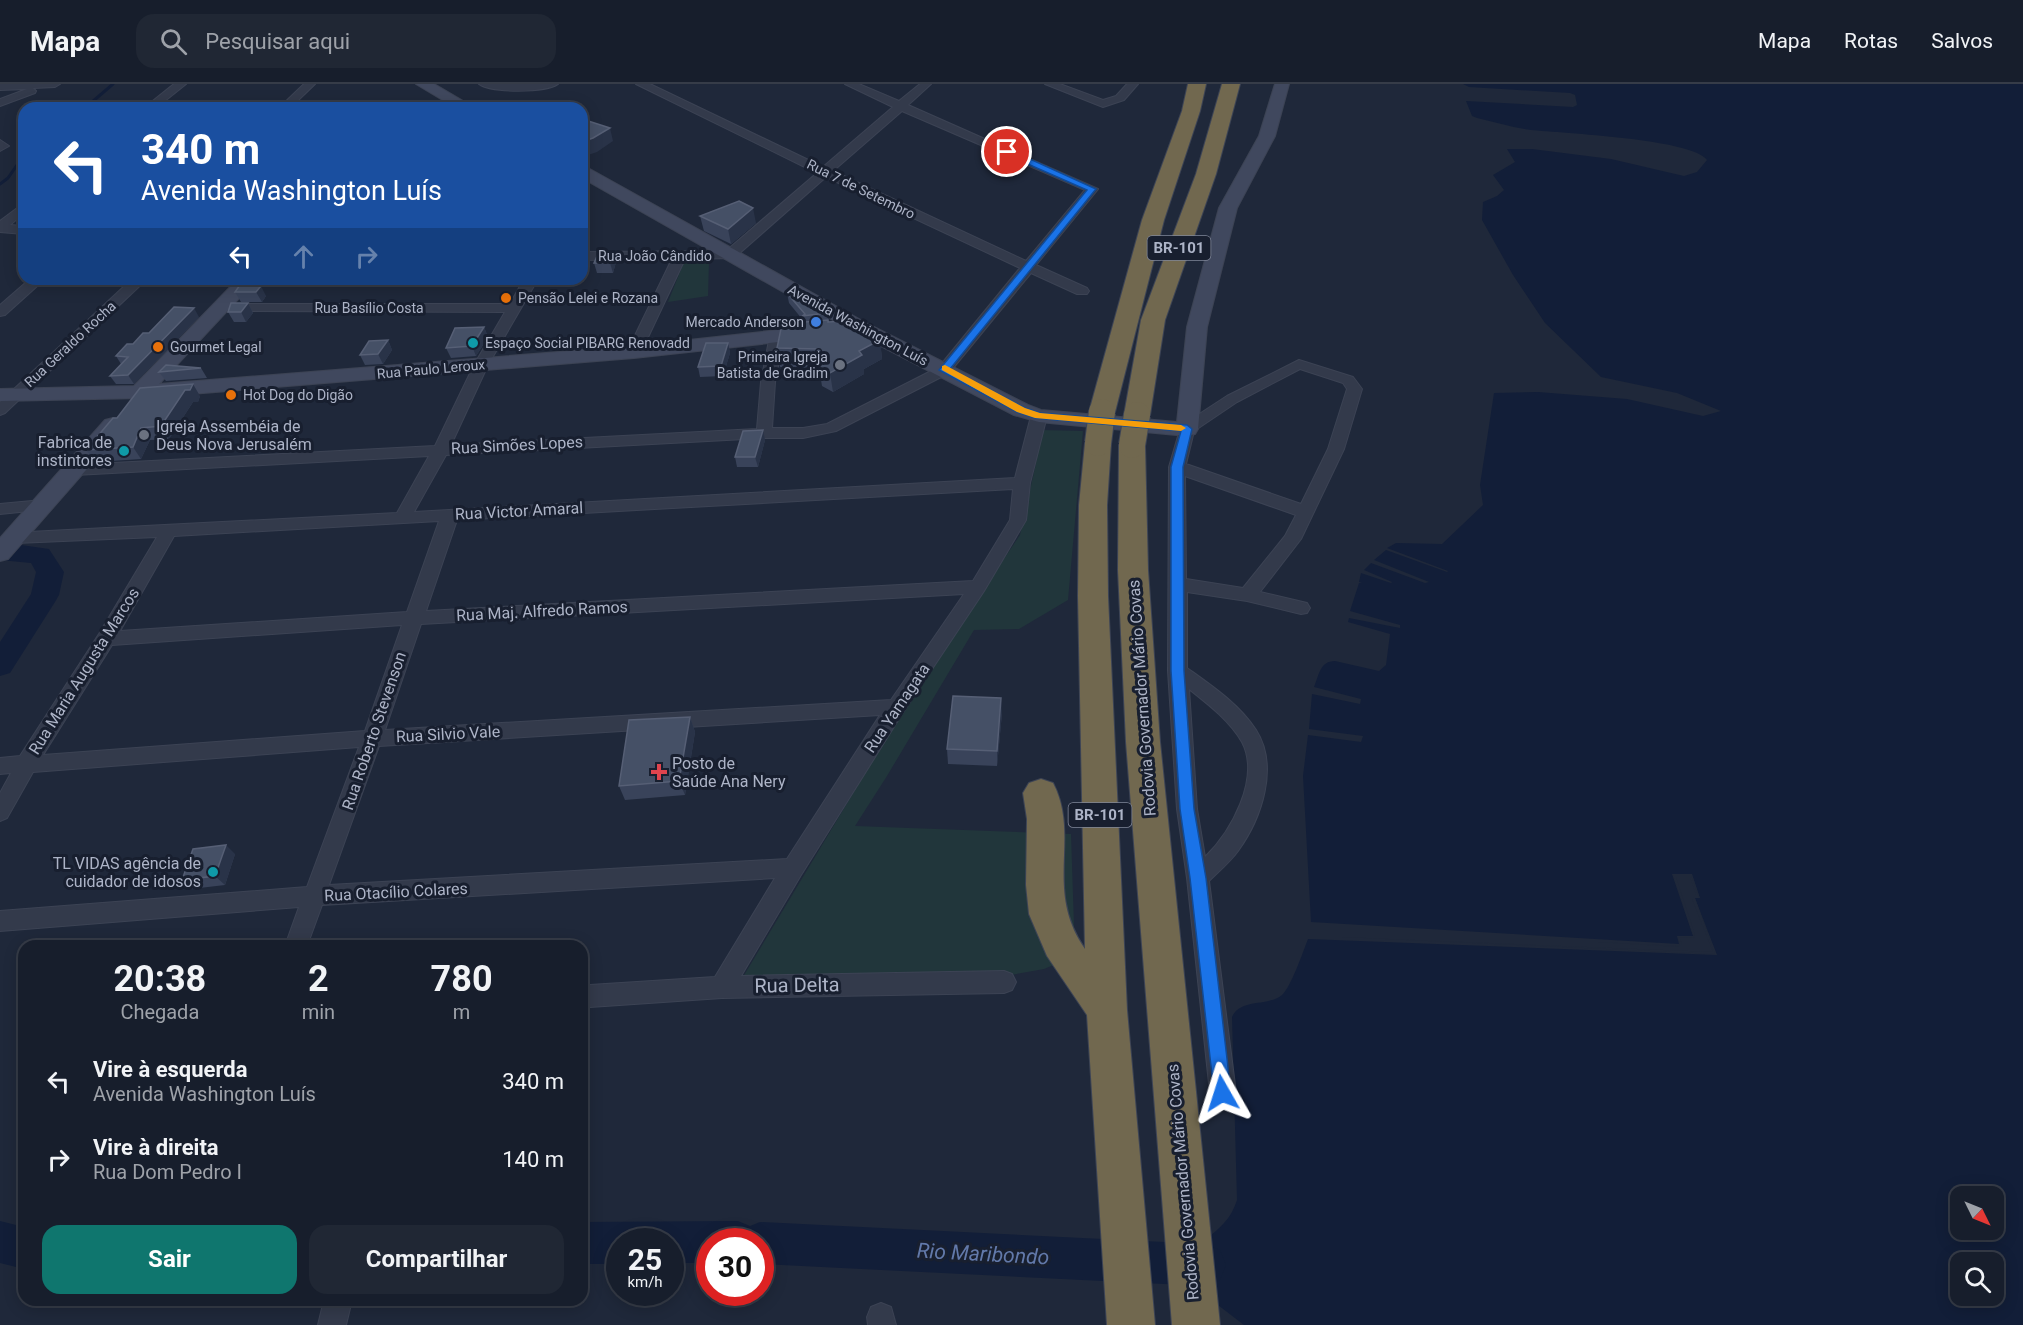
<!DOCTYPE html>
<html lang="pt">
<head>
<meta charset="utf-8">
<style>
  :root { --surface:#171e2c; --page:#202734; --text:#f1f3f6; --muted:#9ea2a9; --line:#363c48; --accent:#0f766e }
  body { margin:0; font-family:Roboto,sans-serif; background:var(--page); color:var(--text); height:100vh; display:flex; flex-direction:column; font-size:22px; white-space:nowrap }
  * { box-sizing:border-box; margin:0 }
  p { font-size:20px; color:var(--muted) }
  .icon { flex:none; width:33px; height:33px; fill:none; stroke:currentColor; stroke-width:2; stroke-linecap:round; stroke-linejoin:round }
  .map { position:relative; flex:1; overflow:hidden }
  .side { position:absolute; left:18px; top:856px; width:570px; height:366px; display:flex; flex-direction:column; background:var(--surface); border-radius:18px; box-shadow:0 3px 15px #0003,0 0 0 2px var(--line) }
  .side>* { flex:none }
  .guide { position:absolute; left:18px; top:18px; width:570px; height:183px; border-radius:18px; box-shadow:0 3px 15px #0003,0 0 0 2px var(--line); background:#1a4fa0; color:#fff; overflow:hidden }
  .needle { width:39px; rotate:133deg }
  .buttons { position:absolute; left:1950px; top:1102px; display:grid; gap:12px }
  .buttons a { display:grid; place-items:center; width:54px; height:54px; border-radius:12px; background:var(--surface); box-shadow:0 3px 15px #0003,0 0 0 2px var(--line); font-size:30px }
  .speed { position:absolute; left:606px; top:1144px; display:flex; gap:12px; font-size:30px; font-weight:700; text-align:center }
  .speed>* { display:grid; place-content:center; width:78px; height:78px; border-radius:50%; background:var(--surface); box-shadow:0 3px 15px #0003,0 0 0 2px var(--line); line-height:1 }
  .speed small { font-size:15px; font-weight:400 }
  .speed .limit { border:9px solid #d22; background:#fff; color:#111 }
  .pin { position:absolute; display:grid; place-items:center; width:51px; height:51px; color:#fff; margin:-26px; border:3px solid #fff; border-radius:50%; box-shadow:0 2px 6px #0007 }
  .me { position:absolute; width:66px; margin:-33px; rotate:354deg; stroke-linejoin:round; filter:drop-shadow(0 0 4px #0008) }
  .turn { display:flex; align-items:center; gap:21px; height:126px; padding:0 24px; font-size:27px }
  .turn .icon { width:78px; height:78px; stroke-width:2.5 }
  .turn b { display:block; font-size:42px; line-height:51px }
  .lanes { display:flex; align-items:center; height:57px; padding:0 24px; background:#0003; justify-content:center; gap:30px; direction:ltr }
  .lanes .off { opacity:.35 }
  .eta { display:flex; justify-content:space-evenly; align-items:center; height:102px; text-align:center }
  .eta b { font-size:36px; font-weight:700; line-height:42px }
  .cta { display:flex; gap:12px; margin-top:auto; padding:12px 24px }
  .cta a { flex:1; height:69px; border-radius:18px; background:var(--accent); color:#fff; font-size:24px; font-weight:700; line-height:69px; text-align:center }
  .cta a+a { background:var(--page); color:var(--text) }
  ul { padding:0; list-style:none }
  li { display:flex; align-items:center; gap:18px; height:78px; padding:0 24px }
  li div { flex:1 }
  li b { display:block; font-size:22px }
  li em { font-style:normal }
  header { display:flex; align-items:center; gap:36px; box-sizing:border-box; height:84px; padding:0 30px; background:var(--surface); border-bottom:2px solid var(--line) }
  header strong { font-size:28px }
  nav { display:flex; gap:33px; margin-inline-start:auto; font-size:21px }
  .search { width:420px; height:54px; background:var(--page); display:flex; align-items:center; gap:15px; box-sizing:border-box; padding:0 21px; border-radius:18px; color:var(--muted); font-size:22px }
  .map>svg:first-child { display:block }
  .green { fill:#21363b }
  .water { fill:#121e38; fill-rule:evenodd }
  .pier { fill:#1f283a }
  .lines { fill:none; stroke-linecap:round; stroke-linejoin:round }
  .stream { stroke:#121e38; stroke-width:3 }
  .river { fill:#121e38; fill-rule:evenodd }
  .street-casing { stroke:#3c4354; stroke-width:2 }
  .secondary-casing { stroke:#3c4354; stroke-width:2 }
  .highway-casing { stroke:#3d4455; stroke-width:2 }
  .street { fill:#333a4b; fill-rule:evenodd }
  .secondary { fill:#40485e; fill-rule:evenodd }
  .highway { fill:#71684f; fill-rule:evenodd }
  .highway-bridge-casing { stroke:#3d4455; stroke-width:28; stroke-linecap:butt }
  .highway-bridge { stroke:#71684f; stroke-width:26 }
  .wall { fill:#39435a }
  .shaded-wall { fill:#293348 }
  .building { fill:#455066; stroke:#565f75; stroke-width:1.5 }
  .route { fill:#1a73e8; stroke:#114b97; stroke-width:1.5 }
  .slow { fill:#f59e0b }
  .food-dot { fill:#e8710a; stroke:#181f2f; stroke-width:2 }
  .shop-dot { fill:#3f7fe0; stroke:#181f2f; stroke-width:2 }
  .culture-dot { fill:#0f9aa8; stroke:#181f2f; stroke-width:2 }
  .worship-dot { fill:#6b7280; stroke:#181f2f; stroke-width:2 }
  .health-dot { fill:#e0444e; stroke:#181f2f; stroke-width:2 }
  .labels { text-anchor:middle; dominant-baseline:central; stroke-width:6; stroke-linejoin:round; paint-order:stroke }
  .far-street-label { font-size:14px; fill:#adb4c7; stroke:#181f2f }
  .far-poi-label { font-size:14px; fill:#adb4c7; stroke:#181f2f; text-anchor:start }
  .shield { fill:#181f2f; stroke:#808799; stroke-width:1.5 }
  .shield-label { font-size:15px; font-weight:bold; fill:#adb4c7 }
  .poi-label { font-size:16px; fill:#adb4c7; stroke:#181f2f; text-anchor:start }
  .street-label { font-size:16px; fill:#adb4c7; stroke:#181f2f }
  .near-street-label { font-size:20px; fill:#adb4c7; stroke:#181f2f }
  .near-water-label { font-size:21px; font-style:italic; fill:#6279aa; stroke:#181f2f }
</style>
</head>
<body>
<header>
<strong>Mapa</strong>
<div class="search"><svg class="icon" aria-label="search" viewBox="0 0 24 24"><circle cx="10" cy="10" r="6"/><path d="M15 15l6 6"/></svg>Pesquisar aqui</div>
<nav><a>Mapa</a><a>Rotas</a><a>Salvos</a></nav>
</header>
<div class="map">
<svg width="2023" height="1241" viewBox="0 0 2023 1241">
  <rect width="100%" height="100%" fill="#1f283a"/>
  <g class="green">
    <path d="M709,177L708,212L668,218L684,178Z"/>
    <path d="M1040,346L1083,347L1068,516L1019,545L974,546L887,692L855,742L1071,750L1075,872L1044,885L989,895L743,893L915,606L1020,451L1036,379Z"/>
  </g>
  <path class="water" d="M1463,0H2023V1241H1244L1218,1221L1209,1153C1223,1141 1231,1134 1237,1116L1232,933C1241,914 1267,923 1282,911C1291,903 1303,868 1308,855L1717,871L1695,814H1700L1692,790H1672L1693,852H1677L1679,860L1311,838L1303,692L1308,651L1361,658L1363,652L1309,645L1312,610L1360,620L1361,615L1314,603C1319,591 1320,577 1335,577L1379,587L1386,581L1390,550L1348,538L1349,534L1400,544V541L1350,527L1359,499H1362L1359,498L1361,489L1391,499L1392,498L1364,486L1371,479L1425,499L1429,498L1374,476L1386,466L1447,488L1448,487L1387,464L1396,459L1442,460L1483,421L1480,401L1494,309L1538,308L1627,315L1703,332L1721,327L1677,309L1601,293L1545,239L1513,191L1482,136L1483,118L1497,112L1504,106L1493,91L1515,78L1507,65H1532L1611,75L1684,92L1697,88L1707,76C1693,55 1561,49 1531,46C1513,44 1495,38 1477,34L1472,32L1466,17L1573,23L1577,21L1575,11L1570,9L1469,3ZM1960,1113H1994V1146H1960ZM1960,1179H1994V1212H1960Z"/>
  <path class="pier" d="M1673,791H1691L1699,814H1695L1715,870L1341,853L1713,868L1692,815L1696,811L1690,793H1676L1695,851L1694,854L1693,855H1680L1682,860L1679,863L1597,858L1680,862L1678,853L1694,854Z"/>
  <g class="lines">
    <g class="stream">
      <path d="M85,24L113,0"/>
      <path d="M0,100L8,94L24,71"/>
    </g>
    <g class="river">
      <path d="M0,458L49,465L64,488L59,511L55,518L10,589L0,592V558L31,510L36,488L31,479L0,476Z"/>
      <path d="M0,1137L24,1143V1185L0,1179Z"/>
      <path d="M738,1137L750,1142L760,1138L1205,1160L1220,1166L1226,1181L1220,1196L1205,1202L760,1180V1158H710V1179H670V1158H620V1180H582V1138Z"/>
    </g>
    <defs>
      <g id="street">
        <path d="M0,0H60L55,3L33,4L36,7L35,9L0,22V15L27,5L0,6Z"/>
        <path d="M174,0H186L156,24H144Z"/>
        <path d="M304,0H315L290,24H279Z"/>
        <path d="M479,0H558C546,9 491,9 479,0Z"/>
        <path d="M636,0H650L823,83L893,23L845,0H859L899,17L920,0H931L908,21L1098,105L1036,181L1087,204L1089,207L1087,210H1077L1031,189L949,289L836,347L803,354H764L446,371L414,428L1015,394L1031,332L1039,327L1044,329L1047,332L1030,399L1026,436L984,507L900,633L801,791L741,892L1004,887L1012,890L1016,898L1012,906L1004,909L722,914L590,923L582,920V904L590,901L715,893L775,794L322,821L307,862H285L299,823L0,847V827L307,803L359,663L33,688L7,734L0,737V709L11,689L0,690V674L20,672L99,550L157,453L16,459L10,457L7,453L10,449L397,429L429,372L75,391L67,386L75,381L435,362L474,281L505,228L224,227L219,226L217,223L219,220H510L524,195H538L488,281L451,361L757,345L761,298L770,251L777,247L784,251L775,298L772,344H803L827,340L939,283L1020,184L826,93L734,174L685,175L641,268L639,271H629L627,268L672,175L582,176V168L726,167L817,89ZM902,27L1085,106L1026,177L833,87ZM1013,405L1010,436L973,497L426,527L457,436ZM439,437L407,528L120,547L174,452ZM964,510L891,616L385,646L421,540ZM402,541L365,647L43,671L112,561ZM880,631L787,775L329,801L379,662Z"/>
        <path d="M1045,0H1060L1103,16L1116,12L1127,0H1138L1124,16L1103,23Z"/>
        <path d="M0,56L9,62L0,67Z"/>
        <path d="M24,119V129L10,141L24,142V150L0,148V137Z"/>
        <path d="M30,195H45L5,231L0,232V221Z"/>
        <path d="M132,195H147L5,329L0,331V318Z"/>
        <path d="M1299,276L1353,293L1362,305L1344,365L1301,455L1260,508L1307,519L1310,524L1307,529L1301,530L1247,517L1187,508V584C1212,602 1239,620 1256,646C1279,682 1262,734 1238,767C1230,778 1219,787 1209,797L1236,1009L1232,1018L1223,1021L1214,1018L1210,1009L1187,794L1177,725L1168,587L1169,383L1181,342L1227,312ZM1300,285L1343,299L1347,305L1328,365L1301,420L1186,380L1194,347L1237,318ZM1185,392L1296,431L1285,452L1243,504L1186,495ZM1189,605C1208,620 1230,637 1242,658C1261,694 1231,748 1205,773L1197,725Z"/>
        <path d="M43,416L49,417L51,421L49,425L0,430V420Z"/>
        <path d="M324,1216H352L346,1241H318Z"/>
        <path d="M881,1219L891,1223L896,1241H868L867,1233L871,1223Z"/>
      </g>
      <g id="secondary">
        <path d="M416,0H434L475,24H456Z"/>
        <path d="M1275,0H1289L1275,52L1237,124L1207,243L1198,345L1195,350L1187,352L1039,338L1014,331L854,248L582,94V82L588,84L868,240L1028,321L1041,326L1177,338L1187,243L1219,124L1259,52Z"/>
        <path d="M238,195H257L159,300L634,262L815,242L822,244L825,248L822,252L815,254L634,274L141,314L0,317V305L134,302Z"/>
        <path d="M113,334L121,336L124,341L121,346L8,475L0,477V454L105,336Z"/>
      </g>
      <g id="highway">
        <path d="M1188,0H1206L1200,27L1164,136L1115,328L1111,334L1102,336L1093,334L1089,328L1142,136L1182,27Z"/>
        <path d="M1222,0H1240L1216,90L1165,236L1150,331L1146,337L1137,339L1128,337L1124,331L1141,236L1196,90Z"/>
        <path d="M1098,351L1107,353L1111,359L1107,421L1108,512L1127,926L1155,1241H1107L1087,931L1047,872L1029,830L1026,801L1027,735L1023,709L1029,699L1041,695L1053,699C1081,753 1043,805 1085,865L1078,512L1079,421L1085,359L1089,353Z"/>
        <path d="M1132,353L1141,355L1145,361L1148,486L1160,658L1220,1241H1172L1126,658L1118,486L1119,361L1123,355Z"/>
      </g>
    </defs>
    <use href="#street" class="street-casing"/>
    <use href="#secondary" class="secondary-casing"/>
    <use href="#highway" class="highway-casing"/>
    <use href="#street" class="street"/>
    <use href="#secondary" class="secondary"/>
    <use href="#highway" class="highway"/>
    <defs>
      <g id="highway-bridge">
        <path d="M1098,359L1102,328"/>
        <path d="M1132,361L1137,331"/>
      </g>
    </defs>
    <use href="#highway-bridge" class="highway-bridge-casing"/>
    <use href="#highway-bridge" class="highway-bridge"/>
  </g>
  <g class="wall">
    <path d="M700,132L756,139L731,160L704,147Z"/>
    <path d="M614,168L616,178L613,189H597L594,179Z"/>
    <path d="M210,195H235L230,200L212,199Z"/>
    <path d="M240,201L266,212L262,218H241L235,208Z"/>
    <path d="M787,209L827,229L829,238L880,256L882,275L864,285V290L833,308L822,302L819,284L780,283L777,264L803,238L802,235L789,219Z"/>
    <path d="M248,219L253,229L246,238H234L228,228Z"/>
    <path d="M199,233L134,300H116L110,292L121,280L116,272L149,249Z"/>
    <path d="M484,243L488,253L476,272L451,274L446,264Z"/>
    <path d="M388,256L392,266L383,280L365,281L360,271Z"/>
    <path d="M728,259L730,269L723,292L700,293L698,283Z"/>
    <path d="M201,284L207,294L166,297L159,288Z"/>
    <path d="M200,312L198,318H193L169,355L150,356L141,375L96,378L86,366L117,334Z"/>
    <path d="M765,356L758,383H737L735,373Z"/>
    <path d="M1002,629L997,682L948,680L947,665Z"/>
    <path d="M690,633L695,648L685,711L625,716L619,702Z"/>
    <path d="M235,770L225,801L191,805L182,796Z"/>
  </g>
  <g class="shaded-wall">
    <path d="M610,44L613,57L597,68L582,73V58Z"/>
    <path d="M753,124L756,139L731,160L728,145Z"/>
    <path d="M614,168L616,178L613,189L610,179Z"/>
    <path d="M228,195H235L230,200Z"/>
    <path d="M261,202L266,212L262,218L256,208Z"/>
    <path d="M248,219L253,229L246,238L241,228Z"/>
    <path d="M194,224L199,233L134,300L128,291Z"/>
    <path d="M484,243L488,253L476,272L472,262Z"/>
    <path d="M388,256L392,266L383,280L378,270Z"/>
    <path d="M880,256L882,275L864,285V290L833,308L830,289L859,267Z"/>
    <path d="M728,259L730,269L723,292L721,282Z"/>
    <path d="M193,300L200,312L198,318H193L169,355L161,342L185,306Z"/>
    <path d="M141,344L150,356L141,375L133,363Z"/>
    <path d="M763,346L765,356L758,383L755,373Z"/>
    <path d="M1001,614L1002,629L997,682V667Z"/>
    <path d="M690,633L695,648L685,711L679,697Z"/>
    <path d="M226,761L235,770L225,801L215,792Z"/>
  </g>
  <g class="building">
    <path d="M582,35L610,44L593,54L582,58Z"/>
    <path d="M739,117L753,124L728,145L700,132Z"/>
    <path d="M599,168H614L610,179H594Z"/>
    <path d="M240,201L261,202L256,208H235Z"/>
    <path d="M787,209L827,229L802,232L805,230Z"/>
    <path d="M231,219H248L241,228H228Z"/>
    <path d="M174,223L194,224L128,291L110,292L128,273L116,272L127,260H133L143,249H149Z"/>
    <path d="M828,236V238L845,237L880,256L859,267L862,271L830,289L819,283L818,265L777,264L782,240Z"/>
    <path d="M484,243L472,262L446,264L455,244Z"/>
    <path d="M388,256L378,270L360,271L369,257Z"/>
    <path d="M706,259H728L721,282L698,283Z"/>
    <path d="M166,281L201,284L159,288Z"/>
    <path d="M193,300L190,306H185L161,342L141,344L133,363L86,366L113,334H117L140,304Z"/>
    <path d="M763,346L755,373H735L743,347Z"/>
    <path d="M953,612L1001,614L997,667L947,665Z"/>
    <path d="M690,633L679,697L619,702L629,636Z"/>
    <path d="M226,761L215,792L182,796L193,765Z"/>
  </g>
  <path class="route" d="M1005,66H1010L1096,105L950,285L1025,324L1040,329L1187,341L1192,345L1183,383L1184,587L1194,725L1206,794L1231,1009L1229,1015L1222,1017L1216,1015L1214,1009L1190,794L1180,725L1171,587V383L1181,347L1035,334L1017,328L939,286L1087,106L1005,70Z"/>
  <path class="slow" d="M945,281L1025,324L1040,329L1181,341L1186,344L1181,347L1035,334L1017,328L942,286V282Z"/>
  <g class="food-dot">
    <circle cx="506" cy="214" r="6"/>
    <circle cx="158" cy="263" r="6"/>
    <circle cx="231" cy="311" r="6"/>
  </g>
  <circle class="shop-dot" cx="816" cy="238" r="6"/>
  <g class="culture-dot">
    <circle cx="473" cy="259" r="6"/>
    <circle cx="124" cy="367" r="6"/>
    <circle cx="213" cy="788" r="6"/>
  </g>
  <g class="worship-dot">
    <circle cx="840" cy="281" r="6"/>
    <circle cx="144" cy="351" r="6"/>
  </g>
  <path class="health-dot" d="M656 679h6v6h6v6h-6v6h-6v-6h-6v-6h6z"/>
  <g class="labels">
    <g class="far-street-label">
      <text transform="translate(861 105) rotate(26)">Rua 7 de Setembro</text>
      <text x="655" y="172">Rua João Cândido</text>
      <text x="369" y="224">Rua Basílio Costa</text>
      <text transform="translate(858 241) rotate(28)">Avenida Washington Luís</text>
      <text transform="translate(70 260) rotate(-43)">Rua Geraldo Rocha</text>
      <text transform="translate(431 285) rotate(-5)">Rua Paulo Leroux</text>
    </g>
    <g class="far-poi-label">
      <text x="518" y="214">Pensão Lelei e Rozana</text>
      <text x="804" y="238" text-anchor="end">Mercado Anderson</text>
      <text x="485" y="259">Espaço Social PIBARG Renovadd</text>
      <text x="170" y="263">Gourmet Legal</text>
      <text x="828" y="273" text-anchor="end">Primeira Igreja<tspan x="828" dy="16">Batista de Gradim</tspan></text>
      <text x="243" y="311">Hot Dog do Digão</text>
    </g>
    <g class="shield">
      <rect x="1147.5" y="152" width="63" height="24" rx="4.5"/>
      <rect x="1068.5" y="719" width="63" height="24" rx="4.5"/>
    </g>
    <g class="shield-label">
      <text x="1179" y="164">BR-101</text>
      <text x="1100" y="731">BR-101</text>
    </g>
    <g class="poi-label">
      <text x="156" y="342">Igreja Assembéia de<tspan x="156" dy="18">Deus Nova Jerusalém</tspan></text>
      <text x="112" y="358" text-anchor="end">Fabrica de<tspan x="112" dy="18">instintores</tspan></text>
      <text x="672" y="679">Posto de<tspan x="672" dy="18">Saúde Ana Nery</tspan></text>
      <text x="201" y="779" text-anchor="end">TL VIDAS agência de<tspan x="201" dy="18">cuidador de idosos</tspan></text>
    </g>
    <g class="street-label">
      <text transform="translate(517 361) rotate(-3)">Rua Simões Lopes</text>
      <text transform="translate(519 427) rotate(-3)">Rua Victor Amaral</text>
      <text transform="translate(542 527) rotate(-3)">Rua Maj. Alfredo Ramos</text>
      <text transform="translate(84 587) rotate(-58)">Rua Maria Augusta Marcos</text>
      <text transform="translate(1142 614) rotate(-94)">Rodovia Governador Mário Covas</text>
      <text transform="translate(897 624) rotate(-56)">Rua Yamagata</text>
      <text transform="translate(374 647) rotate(-71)">Rua Roberto Stevenson</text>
      <text transform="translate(448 650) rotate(-3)">Rua Silvio Vale</text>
      <text transform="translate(396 808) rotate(-3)">Rua Otacílio Colares</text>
      <text transform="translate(1183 1098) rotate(-95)">Rodovia Governador Mário Covas</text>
    </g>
    <g class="near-street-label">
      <text transform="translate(797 901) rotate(-1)">Rua Delta</text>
    </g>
    <g class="near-water-label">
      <text transform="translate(983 1170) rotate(3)">Rio Maribondo</text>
    </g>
  </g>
</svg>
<div class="buttons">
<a><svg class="needle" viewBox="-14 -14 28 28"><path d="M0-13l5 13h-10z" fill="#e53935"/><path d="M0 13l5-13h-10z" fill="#9ea2a9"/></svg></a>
<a><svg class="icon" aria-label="search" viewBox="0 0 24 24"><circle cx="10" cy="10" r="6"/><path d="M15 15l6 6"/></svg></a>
</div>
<div class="speed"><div>25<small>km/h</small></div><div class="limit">30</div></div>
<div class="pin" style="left:1007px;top:68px;background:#d93025"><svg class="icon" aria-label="arrive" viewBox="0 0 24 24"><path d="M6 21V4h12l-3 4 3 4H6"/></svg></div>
<svg class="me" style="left:1222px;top:1009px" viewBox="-20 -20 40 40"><path d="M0-17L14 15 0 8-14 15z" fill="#1a73e8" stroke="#fff" stroke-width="4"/></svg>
<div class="guide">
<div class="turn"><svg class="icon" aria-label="left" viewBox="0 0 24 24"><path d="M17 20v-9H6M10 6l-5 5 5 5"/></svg><div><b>340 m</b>Avenida Washington Luís</div></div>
<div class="lanes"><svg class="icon" aria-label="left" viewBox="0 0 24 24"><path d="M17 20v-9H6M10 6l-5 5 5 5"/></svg><svg class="icon off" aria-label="ahead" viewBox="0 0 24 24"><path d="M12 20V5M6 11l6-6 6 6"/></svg><svg class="icon off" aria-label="right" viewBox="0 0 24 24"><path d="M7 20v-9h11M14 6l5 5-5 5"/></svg></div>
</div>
<section class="side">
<div class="eta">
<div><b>20:38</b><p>Chegada</p></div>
<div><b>2</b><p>min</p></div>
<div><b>780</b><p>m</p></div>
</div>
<ul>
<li><svg class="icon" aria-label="left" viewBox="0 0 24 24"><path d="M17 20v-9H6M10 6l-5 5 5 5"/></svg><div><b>Vire à esquerda</b><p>Avenida Washington Luís</p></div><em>340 m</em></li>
<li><svg class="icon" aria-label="right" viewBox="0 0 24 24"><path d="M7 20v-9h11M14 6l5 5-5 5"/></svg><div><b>Vire à direita</b><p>Rua Dom Pedro I</p></div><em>140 m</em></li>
</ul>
<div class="cta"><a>Sair</a><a>Compartilhar</a></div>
</section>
</div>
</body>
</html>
